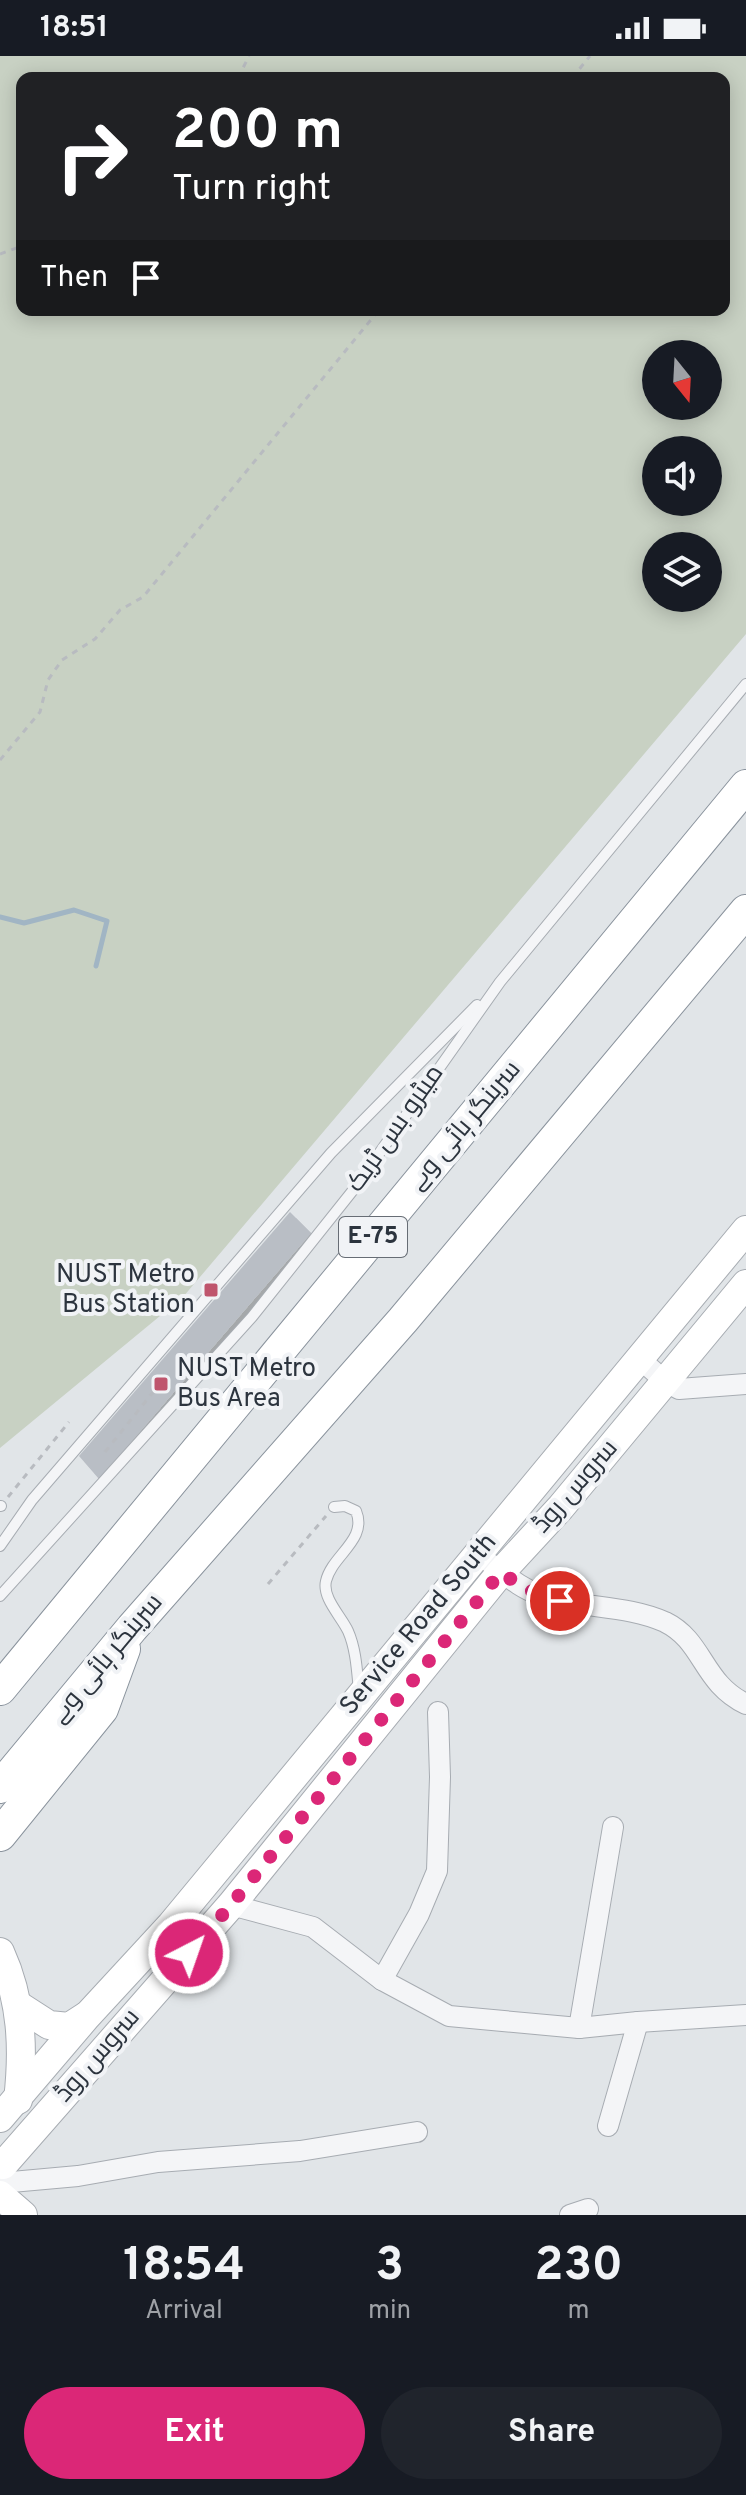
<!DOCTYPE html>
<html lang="en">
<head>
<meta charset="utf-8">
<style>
  :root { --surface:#171b24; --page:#20242c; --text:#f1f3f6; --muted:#9ea1a6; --accent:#db2777 }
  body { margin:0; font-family:Overpass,Cairo,sans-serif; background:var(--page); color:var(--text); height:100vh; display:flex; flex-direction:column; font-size:30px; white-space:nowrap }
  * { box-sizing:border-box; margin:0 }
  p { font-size:26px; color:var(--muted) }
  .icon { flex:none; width:44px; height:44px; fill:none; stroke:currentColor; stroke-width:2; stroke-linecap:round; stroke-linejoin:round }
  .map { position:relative; height:2159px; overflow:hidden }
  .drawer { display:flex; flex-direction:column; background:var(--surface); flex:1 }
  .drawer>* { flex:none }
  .guide { position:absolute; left:16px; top:16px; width:714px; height:244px; border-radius:16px; box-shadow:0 4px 20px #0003; background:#202124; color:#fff; overflow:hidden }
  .needle { width:52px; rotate:162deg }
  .tools { position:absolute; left:642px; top:284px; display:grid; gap:16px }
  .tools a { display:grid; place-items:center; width:80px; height:80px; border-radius:50%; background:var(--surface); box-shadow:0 4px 20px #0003; font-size:40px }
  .pin { position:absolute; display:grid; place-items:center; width:68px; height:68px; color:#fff; margin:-34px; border:4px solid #fff; border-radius:50%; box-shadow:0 2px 8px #0007 }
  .me { position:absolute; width:88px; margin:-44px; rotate:41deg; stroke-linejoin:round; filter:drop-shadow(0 0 6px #0008) }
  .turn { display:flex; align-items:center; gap:28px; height:168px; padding:0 24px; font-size:36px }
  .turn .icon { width:104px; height:104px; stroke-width:2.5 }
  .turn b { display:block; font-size:56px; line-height:68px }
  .then { display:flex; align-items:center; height:76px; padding:0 24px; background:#0003; gap:16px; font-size:30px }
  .eta { display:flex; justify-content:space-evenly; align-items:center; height:136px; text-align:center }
  .eta b { font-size:48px; font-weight:700; line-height:56px }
  .cta { display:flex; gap:16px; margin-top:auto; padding:16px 24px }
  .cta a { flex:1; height:92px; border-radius:48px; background:var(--accent); color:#fff; font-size:32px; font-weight:700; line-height:92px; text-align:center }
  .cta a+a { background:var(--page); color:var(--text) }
  .status { display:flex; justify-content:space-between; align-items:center; height:56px; padding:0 40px; background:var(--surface); direction:ltr }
  .status svg { height:22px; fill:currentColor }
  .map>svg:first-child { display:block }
  .green { fill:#c8d1c3; fill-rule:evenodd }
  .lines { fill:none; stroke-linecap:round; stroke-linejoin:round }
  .stream { stroke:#a1b5c4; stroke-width:5 }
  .building { fill:#b9bec5; filter:url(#shadow) }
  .service-casing { stroke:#a7acb2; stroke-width:12 }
  .minor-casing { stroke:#a7acb2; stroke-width:22 }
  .secondary-casing { stroke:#a7acb2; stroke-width:30 }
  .trunk-casing { stroke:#8a939d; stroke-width:34 }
  .path { stroke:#b8bbc0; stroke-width:3; stroke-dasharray:6 6; stroke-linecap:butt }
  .service { stroke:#f4f5f7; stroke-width:10 }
  .minor { stroke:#f4f5f7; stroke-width:20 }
  .secondary { stroke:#fff; stroke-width:28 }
  .trunk { stroke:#fff; stroke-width:32 }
  .route { stroke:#db2777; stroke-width:14; stroke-dasharray:0 25.2 }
  .poi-dot { fill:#bf556d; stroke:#f1f3f6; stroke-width:3 }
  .labels { text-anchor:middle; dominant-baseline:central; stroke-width:8; stroke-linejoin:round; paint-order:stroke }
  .shield { fill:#f1f3f6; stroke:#676d75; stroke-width:2 }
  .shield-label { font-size:24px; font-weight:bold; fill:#2c343e }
  .street-label { font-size:26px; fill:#2c343e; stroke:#f1f3f6 }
  .poi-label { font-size:26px; fill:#2c343e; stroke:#f1f3f6; text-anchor:end }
</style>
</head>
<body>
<div class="status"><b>18:51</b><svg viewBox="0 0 49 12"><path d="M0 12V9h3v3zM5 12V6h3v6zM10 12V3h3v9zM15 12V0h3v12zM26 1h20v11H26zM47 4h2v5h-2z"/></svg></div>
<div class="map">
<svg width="746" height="2159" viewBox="0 0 746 2159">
  <defs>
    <filter id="shadow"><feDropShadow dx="6" dy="6" stdDeviation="0" flood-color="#0004"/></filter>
  </defs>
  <rect width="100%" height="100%" fill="#e1e5e8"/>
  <path class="green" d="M0,0H746V578L183,1241L0,1392ZM22,22H724V254H22ZM656,298H708V350H656ZM656,394H708V446H656ZM656,490H708V542H656Z"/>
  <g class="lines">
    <path class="stream" d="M0,861L24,867L74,854L107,865L96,910"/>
  </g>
  <path class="building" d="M290,1156L311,1177L99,1423L79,1400Z"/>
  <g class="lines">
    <defs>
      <g id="service">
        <path d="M0,1450H1"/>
        <path d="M334,1451L345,1450L356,1455C368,1484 332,1499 326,1525C322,1542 341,1560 348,1575C356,1593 357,1615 359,1635"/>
        <path d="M0,1490L32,1444L331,1097L477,949"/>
        <path d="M0,1540L252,1261L354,1133L500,926L746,628"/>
      </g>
      <g id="minor">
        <path d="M641,1304L666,1326L679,1333L746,1328"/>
        <path d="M491,1508C506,1519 520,1532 538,1538C578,1553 625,1548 665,1566C704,1585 702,1627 746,1648"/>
        <path d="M231,1849L313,1871L382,1924L449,1960L579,1972L638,1966L746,1959"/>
        <path d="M382,1924L419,1858L437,1815L440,1721L438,1656"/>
        <path d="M579,1972L613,1771"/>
        <path d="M608,2070L638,1966"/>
        <path d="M0,2127L78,2120L158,2106L300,2095L417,2076"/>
        <path d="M570,2159L588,2153"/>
      </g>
      <g id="secondary">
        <path d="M0,1896C22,1944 24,1993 18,2044"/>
        <path d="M18,1949L49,1969L69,1971L86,1960"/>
        <path d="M0,2062L87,1960L171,1869L746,1174"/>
        <path d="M3,2109L231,1849L501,1516L561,1451L746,1228"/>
        <path d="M0,2139L23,2159"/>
      </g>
      <g id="trunk">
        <path d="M0,1633L746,730"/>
        <path d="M0,1731L132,1572L403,1264L746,855"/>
        <path d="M0,1779L102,1653L124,1593"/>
      </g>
    </defs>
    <use href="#service" class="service-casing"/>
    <use href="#minor" class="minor-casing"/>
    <use href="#secondary" class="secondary-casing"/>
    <use href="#trunk" class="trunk-casing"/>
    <g class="path">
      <path d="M238,22L249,0"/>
      <path d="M572,22L590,0"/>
      <path d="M0,198L22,190"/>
      <path d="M0,704L40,656L48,624L62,604L95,583L120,554L143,541L379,254"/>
      <path d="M105,1396L166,1320"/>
      <path d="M8,1441L69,1366"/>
      <path d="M268,1528L326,1460"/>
    </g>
    <use href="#service" class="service"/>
    <use href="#minor" class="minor"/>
    <use href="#secondary" class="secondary"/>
    <use href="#trunk" class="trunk"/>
  </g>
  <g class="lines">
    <path class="route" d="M189,1897L231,1849L501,1516L523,1532L560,1545"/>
  </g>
  <g class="poi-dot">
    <rect x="203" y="1226" width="16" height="16" rx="4"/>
    <rect x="153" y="1320" width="16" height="16" rx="4"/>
  </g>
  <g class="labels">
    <rect class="shield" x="339" y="1161" width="68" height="40" rx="6"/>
    <g class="shield-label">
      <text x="373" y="1181">E-75</text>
    </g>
    <g class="street-label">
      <text transform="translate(465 1070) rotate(-50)">سرینگر ہائی وے</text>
      <text transform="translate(396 1073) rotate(-55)">میٹرو بس ٹریک</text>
      <text transform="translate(576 1431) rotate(-49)">سروس روڈ</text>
      <text transform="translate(419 1569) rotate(-50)">Service Road South</text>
      <text transform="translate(107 1603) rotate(-50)">سرینگر ہائی وے</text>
      <text transform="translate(98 2000) rotate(-49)">سروس روڈ</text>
    </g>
    <g class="poi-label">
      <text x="195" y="1219">NUST Metro<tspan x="195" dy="30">Bus Station</tspan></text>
      <text x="177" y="1313" text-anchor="start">NUST Metro<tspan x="177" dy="30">Bus Area</tspan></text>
    </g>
  </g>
</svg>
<div class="tools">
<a><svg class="needle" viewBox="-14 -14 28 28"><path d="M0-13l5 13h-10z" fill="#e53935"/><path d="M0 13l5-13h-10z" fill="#9ea1a6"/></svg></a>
<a><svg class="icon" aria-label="sound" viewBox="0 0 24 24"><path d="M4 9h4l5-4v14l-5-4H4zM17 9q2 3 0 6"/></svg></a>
<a><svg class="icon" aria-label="layers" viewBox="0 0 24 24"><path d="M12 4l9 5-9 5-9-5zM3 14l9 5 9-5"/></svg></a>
</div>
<div class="pin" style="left:560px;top:1545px;background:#d93025"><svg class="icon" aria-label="arrive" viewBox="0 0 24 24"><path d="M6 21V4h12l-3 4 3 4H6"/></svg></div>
<svg class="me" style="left:189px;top:1897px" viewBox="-20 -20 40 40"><circle r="17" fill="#db2777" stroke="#fff" stroke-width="3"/><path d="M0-11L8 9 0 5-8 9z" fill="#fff"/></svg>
<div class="guide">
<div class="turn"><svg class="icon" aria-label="right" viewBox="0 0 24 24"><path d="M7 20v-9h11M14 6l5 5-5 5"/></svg><div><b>200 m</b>Turn right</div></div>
<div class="then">Then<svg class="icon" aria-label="arrive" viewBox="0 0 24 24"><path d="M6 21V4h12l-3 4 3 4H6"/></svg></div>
</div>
</div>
<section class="drawer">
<div class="eta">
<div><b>18:54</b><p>Arrival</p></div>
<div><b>3</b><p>min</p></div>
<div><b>230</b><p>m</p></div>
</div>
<div class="cta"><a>Exit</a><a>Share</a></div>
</section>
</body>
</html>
